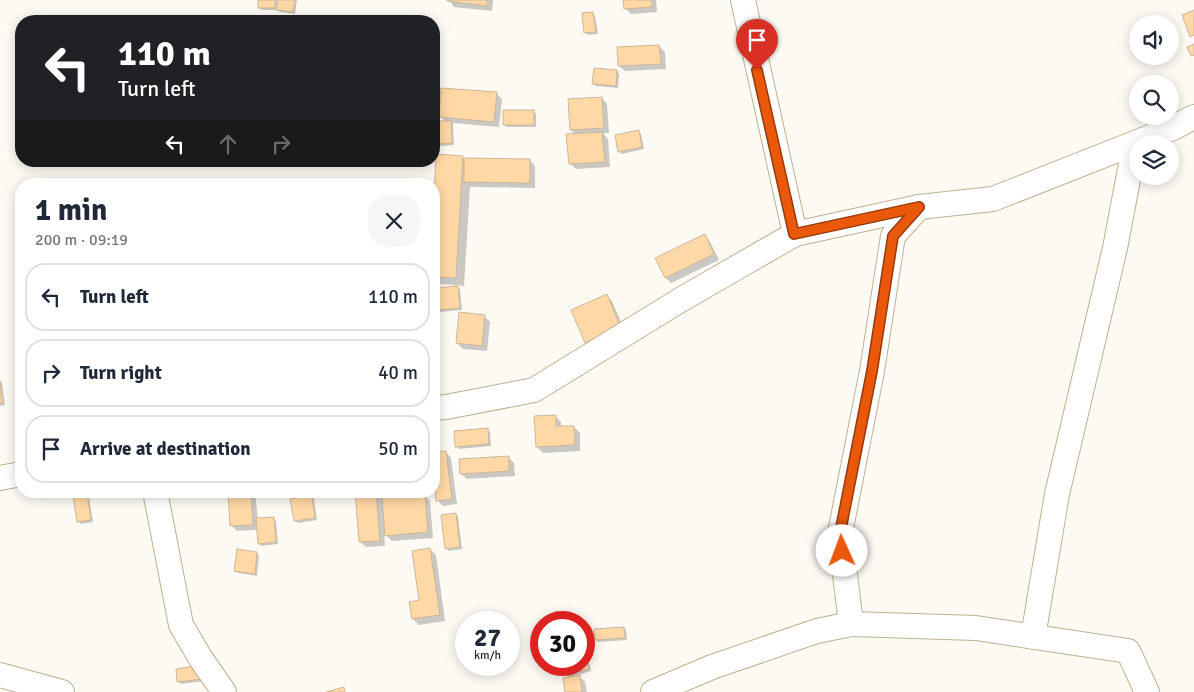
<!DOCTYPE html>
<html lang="en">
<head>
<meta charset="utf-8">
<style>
  :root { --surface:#fff; --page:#f6f6f7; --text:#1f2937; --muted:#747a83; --line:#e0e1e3 }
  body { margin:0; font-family:Signika,sans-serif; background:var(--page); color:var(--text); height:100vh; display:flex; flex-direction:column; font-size:19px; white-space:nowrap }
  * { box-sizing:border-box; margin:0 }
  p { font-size:16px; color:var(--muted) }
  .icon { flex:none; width:28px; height:28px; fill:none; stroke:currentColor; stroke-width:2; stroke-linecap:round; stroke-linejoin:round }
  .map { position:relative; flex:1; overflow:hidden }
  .sheet { position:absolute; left:15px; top:178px; width:425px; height:320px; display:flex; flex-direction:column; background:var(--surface); border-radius:20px; box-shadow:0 2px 12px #0003 }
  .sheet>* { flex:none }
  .guide { position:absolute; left:15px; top:15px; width:425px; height:152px; border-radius:20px; box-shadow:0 2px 12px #0003; background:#202124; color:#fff; overflow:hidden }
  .controls { position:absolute; left:1129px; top:15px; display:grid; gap:10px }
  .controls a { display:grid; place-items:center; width:50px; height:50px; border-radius:50%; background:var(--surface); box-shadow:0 2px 12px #0003; font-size:25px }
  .speed { position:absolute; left:455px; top:611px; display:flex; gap:10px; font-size:25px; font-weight:700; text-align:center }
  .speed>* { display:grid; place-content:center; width:65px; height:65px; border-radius:50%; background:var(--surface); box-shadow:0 2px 12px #0003; line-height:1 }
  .speed small { font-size:12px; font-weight:400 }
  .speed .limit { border:8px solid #d22; background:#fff; color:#111 }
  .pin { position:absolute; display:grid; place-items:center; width:42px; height:42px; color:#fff; margin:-51px -21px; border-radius:50% 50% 50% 0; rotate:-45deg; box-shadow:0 0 5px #0007 }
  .pin .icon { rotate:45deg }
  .me { position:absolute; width:55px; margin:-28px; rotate:358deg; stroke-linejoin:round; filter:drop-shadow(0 0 4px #0008) }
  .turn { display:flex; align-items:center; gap:18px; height:105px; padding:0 20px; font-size:22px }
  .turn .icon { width:65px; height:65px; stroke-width:2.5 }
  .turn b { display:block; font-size:35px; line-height:42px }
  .lanes { display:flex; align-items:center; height:48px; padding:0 20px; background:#0003; justify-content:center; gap:25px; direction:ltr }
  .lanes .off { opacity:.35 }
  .round { display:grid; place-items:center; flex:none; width:52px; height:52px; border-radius:20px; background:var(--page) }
  .summary { display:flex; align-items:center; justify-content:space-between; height:85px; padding:0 20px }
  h1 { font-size:30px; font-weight:700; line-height:38px }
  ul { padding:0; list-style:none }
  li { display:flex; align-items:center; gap:15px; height:68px; margin:0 10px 8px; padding:0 10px; border:2px solid var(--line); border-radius:20px }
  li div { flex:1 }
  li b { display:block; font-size:19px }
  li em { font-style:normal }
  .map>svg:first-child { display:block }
  .shadow { fill:#0003 }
  .building { fill:#ffd8a6; stroke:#cdb79a }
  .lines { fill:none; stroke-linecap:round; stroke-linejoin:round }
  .minor-casing { stroke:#beb190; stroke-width:26 }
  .minor { stroke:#fff; stroke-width:24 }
  .route-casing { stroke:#983908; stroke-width:12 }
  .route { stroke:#ea580c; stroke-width:9 }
</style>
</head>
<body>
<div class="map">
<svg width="1194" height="692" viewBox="0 0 1194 692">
  <rect width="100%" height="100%" fill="#fdfaf4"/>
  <g class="shadow">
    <path d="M259,0H277V3H279V0H297L295,14L280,12L278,10H262L259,7Z"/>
    <path d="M449,0H493L492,11L454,7Z"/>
    <path d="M625,0H656L657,12L631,14L625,8Z"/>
    <path d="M593,13L595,16L598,34L588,35L585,32Z"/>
    <path d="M659,46L665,52L666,69L625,71L619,66Z"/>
    <path d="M617,71L619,74L618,88L596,86L593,84Z"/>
    <path d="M496,93L502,99L499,127L453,123L454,145L440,146L438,143L446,122L440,116Z"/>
    <path d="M602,98L607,104L609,133H603L608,139L610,167L576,169L570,164L576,135L571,130Z"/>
    <path d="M534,111L536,114V127H507L505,125Z"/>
    <path d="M638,131L641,134L644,149L622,154L619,151Z"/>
    <path d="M438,156L463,157L464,159L530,160L535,166V188L470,187L464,286L456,285L460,289L462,310L440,312L438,310L455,285L439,284L434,279V218Z"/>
    <path d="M704,236L710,242L719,260L671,283L666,278L657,259Z"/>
    <path d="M607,296L612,301L626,334L592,348L586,343Z"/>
    <path d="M484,316L490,322L487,351L463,349L457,343Z"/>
    <path d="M0,381L2,383L5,405L0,406Z"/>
    <path d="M555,416L561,422V427H574L580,433V451L543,453L537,447Z"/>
    <path d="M488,430L490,432L491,446L459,449L456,446Z"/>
    <path d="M446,452L451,458L457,504L443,506L437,500L434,472V454Z"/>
    <path d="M508,457L514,463L515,476L467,479L461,474Z"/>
    <path d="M229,491H255L258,520L274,519L276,521L278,544L261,546L259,543L258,530L237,531L232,526Z"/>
    <path d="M356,491H380L381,498L424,495L430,501L433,538L392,541L384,533L385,546L366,547L360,542Z"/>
    <path d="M86,495L89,497L93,522L81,524L78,521Z"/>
    <path d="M311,497L314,499L317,520L298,523L295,521L292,500Z"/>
    <path d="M456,514L458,517L462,549L449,551L446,548Z"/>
    <path d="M430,549L436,555L445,621L419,625L413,619L420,601Z"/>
    <path d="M257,553L259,556L257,576L238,573L235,571Z"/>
    <path d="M624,629L626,631L627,640L598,642L596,639Z"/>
    <path d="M584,654L588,657L591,671L578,675L585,682L587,692H567L569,678L565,674L563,665H584Z"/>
    <path d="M203,669L205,681L181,684L179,682Z"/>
  </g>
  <g class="building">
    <rect x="258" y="0" width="17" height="8"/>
    <path d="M278,0H295L293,12L276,10Z"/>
    <path d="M447,0H487V6L447,1Z"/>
    <path d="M623,0H652V7L624,9Z"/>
    <path d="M1194,10V35L1190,37L1182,15Z"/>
    <path d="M593,12L596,32L584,33L582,13Z"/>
    <path d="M1194,44V55L1191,56L1187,47Z"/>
    <path d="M659,45L661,64L618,66L617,47Z"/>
    <path d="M594,68L617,70L616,86L592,84Z"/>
    <path d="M441,88L497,92L494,122L439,117Z"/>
    <path d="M602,97L604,128L570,130L568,99Z"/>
    <rect x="503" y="110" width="31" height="15"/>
    <path d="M436,121H451L452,143L436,144Z"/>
    <path d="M639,130L642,147L618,152L615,135Z"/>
    <path d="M602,132L605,162L569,164L566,134Z"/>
    <path d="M436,154L463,156L456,278L434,277V197Z"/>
    <path d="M464,158L530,159V183L464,182Z"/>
    <path d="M705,234L714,254L665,278L655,258Z"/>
    <path d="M458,286L460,308L437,310L434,288Z"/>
    <path d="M607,294L621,328L585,343L571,310Z"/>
    <path d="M459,312L485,315L482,346L456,343Z"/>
    <path d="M0,381L3,403H0Z"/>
    <path d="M556,415V426H574L575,445L536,447L534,416Z"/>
    <path d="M488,428L489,444L455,447L454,431Z"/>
    <path d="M446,451L452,499L436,501L434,482V452Z"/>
    <path d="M509,456V471L460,474L459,459Z"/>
    <path d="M228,491H251L253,525L230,526Z"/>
    <path d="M355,491H376L380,541L359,542Z"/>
    <path d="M87,493L91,520L77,522L73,496Z"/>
    <path d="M425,494L428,532L385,536L382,497Z"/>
    <path d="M312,495L315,518L294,521L290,499Z"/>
    <path d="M456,513L460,547L445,549L441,515Z"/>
    <path d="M274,517L276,542L258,544L256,518Z"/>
    <path d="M430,548L440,615L412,619L409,602L419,600L412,551Z"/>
    <path d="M237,549L257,552L255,574L234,571Z"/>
    <path d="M624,627L625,638L595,640L594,629Z"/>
    <path d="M584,653H585L589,669L564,675L561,665H584Z"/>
    <path d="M201,665L203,679L177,682L176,669Z"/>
    <path d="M580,675L582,692H565L563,678Z"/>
    <path d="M344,687L345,692H326Z"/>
  </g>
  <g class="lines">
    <defs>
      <g id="minor">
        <path d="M743,0L795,234"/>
        <path d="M434,408L446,407L534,390L682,299L795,234L919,207L993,199L1173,128L1194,117"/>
        <path d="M0,478L21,474"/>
        <path d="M155,491L181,625L201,659L224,692"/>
        <path d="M851,624L840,533L872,371L893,236L919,207"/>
        <path d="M1033,637L1057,494L1115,248L1135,143"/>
        <path d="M0,675L62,692"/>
        <path d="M653,692L712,667L817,631L851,624L976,628L1128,651L1147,692"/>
      </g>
    </defs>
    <use href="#minor" class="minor-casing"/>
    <use href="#minor" class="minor"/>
  </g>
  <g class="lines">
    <defs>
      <path id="route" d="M757,70L794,234L919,207L893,236L872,371L840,533L842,551"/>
    </defs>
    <use href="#route" class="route-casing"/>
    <use href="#route" class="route"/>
  </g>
</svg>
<div class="controls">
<a><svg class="icon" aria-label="sound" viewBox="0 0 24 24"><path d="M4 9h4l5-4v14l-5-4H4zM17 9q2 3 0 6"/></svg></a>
<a><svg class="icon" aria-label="search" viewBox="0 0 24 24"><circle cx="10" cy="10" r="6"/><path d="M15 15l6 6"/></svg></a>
<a><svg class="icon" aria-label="layers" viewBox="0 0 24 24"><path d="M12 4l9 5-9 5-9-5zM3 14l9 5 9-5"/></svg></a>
</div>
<div class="speed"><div>27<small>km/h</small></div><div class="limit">30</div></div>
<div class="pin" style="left:757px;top:70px;background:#d93025"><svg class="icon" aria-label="arrive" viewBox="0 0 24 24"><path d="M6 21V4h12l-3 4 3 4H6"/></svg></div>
<svg class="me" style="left:842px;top:551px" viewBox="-20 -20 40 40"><circle r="19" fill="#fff"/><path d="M0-13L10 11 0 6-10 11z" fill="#ea580c"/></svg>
<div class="guide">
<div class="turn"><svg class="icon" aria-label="left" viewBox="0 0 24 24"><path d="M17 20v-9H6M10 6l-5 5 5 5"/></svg><div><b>110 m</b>Turn left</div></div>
<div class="lanes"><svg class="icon" aria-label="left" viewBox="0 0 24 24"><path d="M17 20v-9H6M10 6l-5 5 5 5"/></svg><svg class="icon off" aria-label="ahead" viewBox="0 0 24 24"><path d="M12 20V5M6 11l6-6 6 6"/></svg><svg class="icon off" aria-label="right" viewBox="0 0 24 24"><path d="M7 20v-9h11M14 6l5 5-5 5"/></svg></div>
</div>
<section class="sheet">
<div class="summary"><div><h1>1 min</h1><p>200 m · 09:19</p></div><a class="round"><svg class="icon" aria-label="close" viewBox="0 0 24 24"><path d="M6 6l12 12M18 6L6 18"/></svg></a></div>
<ul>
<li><svg class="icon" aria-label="left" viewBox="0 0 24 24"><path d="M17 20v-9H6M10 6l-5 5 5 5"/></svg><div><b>Turn left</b></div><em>110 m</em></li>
<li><svg class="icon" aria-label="right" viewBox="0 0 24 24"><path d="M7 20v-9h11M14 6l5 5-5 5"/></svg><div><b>Turn right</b></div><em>40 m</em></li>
<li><svg class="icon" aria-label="arrive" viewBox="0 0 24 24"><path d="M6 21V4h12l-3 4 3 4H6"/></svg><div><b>Arrive at destination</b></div><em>50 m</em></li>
</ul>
</section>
</div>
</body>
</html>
